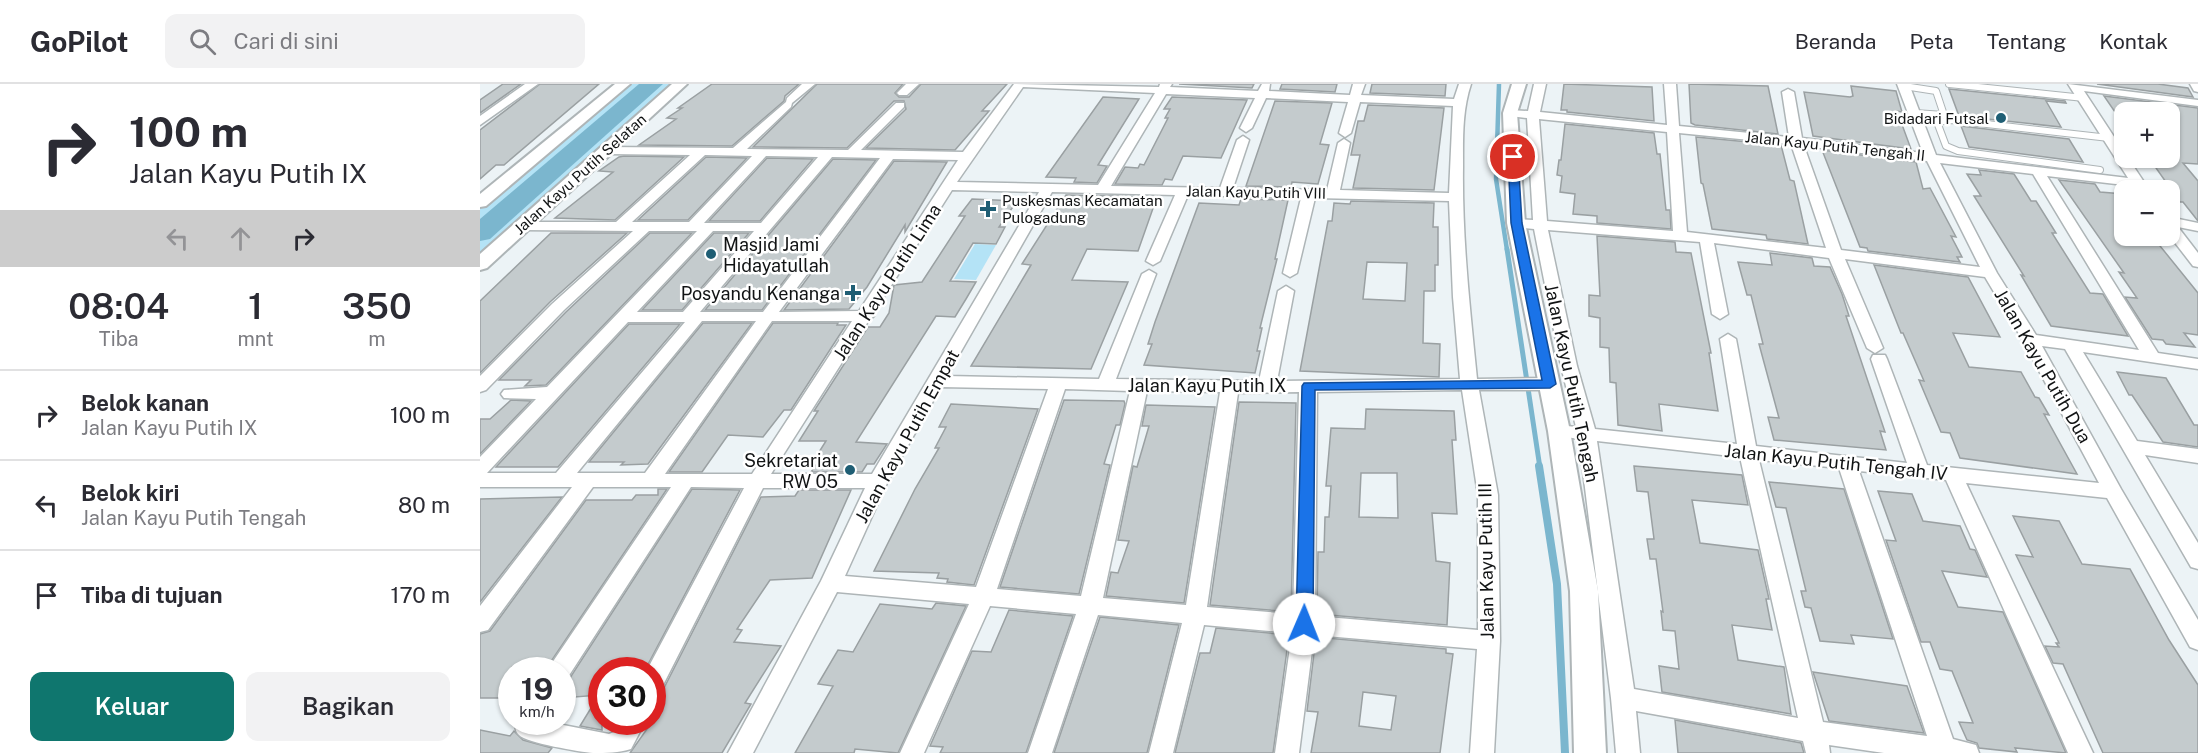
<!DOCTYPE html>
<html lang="id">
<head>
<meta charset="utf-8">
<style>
  :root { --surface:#fff; --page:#f2f2f3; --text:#2b2b33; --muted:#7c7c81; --line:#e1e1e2; --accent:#0f766e }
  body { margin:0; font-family:"Public Sans",sans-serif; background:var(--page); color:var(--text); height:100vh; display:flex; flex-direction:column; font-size:22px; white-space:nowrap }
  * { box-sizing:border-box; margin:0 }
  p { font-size:20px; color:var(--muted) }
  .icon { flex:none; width:33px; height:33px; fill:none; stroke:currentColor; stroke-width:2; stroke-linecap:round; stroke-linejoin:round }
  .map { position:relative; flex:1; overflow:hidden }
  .panel { display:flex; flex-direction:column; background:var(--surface); width:480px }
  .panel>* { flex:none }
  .top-card { background:#fff; color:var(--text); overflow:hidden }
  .fabs { position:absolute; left:1634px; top:18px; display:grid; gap:12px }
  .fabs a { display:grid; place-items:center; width:66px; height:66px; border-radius:12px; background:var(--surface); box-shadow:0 2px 4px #0004; font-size:30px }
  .speed { position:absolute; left:18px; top:573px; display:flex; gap:12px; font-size:30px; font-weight:700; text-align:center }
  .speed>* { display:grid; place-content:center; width:78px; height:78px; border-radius:50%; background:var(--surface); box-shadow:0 2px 4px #0004; line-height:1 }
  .speed small { font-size:15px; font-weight:400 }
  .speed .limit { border:9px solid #d22; background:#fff; color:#111 }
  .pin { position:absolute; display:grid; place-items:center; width:51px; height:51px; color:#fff; margin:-26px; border:3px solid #fff; border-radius:50%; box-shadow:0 2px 6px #0007 }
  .me { position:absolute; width:66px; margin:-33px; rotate:1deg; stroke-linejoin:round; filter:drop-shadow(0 0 4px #0008) }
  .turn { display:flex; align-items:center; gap:21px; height:126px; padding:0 30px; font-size:27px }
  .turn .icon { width:78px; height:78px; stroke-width:2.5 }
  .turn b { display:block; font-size:42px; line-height:51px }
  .lanes { display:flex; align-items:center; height:57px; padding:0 30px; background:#0003; justify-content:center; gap:30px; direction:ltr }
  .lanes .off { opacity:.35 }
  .eta { display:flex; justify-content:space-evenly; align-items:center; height:102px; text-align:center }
  .eta b { font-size:36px; font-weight:600; line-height:42px }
  .cta { display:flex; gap:12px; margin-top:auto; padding:12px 30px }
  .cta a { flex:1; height:69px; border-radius:12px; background:var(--accent); color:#fff; font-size:24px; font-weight:600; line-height:69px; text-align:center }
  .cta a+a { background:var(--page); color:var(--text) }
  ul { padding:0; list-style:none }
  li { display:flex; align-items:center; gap:18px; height:90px; padding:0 30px; border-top:2px solid var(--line) }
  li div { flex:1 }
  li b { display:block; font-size:22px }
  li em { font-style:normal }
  header { display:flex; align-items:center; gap:36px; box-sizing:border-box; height:84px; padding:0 30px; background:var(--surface); border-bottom:2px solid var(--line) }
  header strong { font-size:28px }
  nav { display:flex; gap:33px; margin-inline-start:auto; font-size:21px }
  .search { width:420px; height:54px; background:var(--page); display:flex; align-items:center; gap:15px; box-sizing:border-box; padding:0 21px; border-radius:12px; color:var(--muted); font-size:22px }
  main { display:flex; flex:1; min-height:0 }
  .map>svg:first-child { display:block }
  .green { fill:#b4e3f6 }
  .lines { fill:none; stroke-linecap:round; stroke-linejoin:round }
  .stream-far2 { stroke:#7bb6ce; stroke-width:4.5 }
  .stream-far1 { stroke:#7bb6ce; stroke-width:5 }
  .stream { stroke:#7bb6ce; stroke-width:8 }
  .river { fill:#7bb6ce; fill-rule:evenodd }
  .building { fill:#c4cbcd; stroke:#9aa0a2; stroke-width:1.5; fill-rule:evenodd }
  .service-casing { stroke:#aeb5b7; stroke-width:8 }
  .minor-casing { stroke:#aeb5b7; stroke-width:3 }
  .tertiary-casing { stroke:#aeb5b7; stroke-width:4 }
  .service { stroke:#fff; stroke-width:6 }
  .minor { fill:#fff; fill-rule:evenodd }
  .tertiary { fill:#fff; fill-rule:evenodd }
  .route { fill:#1a73e8; stroke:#114b97; stroke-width:1.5 }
  .poi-dot { fill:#1f5e74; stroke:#fff; stroke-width:2 }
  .labels { text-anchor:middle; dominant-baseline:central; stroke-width:5; stroke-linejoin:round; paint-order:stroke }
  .far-poi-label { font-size:15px; fill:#111314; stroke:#fff; text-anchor:end }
  .far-street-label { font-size:15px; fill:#111314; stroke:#fff }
  .poi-label { font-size:18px; fill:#111314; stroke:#fff; text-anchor:end }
  .street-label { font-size:18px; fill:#111314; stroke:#fff }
</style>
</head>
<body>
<header>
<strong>GoPilot</strong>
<div class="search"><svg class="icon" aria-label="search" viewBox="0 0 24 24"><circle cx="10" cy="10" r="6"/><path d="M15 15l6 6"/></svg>Cari di sini</div>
<nav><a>Beranda</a><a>Peta</a><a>Tentang</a><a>Kontak</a></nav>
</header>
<main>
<section class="panel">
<div class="top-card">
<div class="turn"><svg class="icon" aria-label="right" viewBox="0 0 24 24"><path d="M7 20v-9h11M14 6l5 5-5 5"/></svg><div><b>100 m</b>Jalan Kayu Putih IX</div></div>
<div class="lanes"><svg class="icon off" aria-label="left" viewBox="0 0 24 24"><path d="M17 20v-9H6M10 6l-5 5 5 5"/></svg><svg class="icon off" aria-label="ahead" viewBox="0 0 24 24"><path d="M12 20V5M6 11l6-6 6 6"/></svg><svg class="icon" aria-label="right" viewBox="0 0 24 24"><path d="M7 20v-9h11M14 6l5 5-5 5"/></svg></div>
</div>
<div class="eta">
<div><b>08:04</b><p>Tiba</p></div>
<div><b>1</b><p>mnt</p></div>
<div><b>350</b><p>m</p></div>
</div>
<ul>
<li><svg class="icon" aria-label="right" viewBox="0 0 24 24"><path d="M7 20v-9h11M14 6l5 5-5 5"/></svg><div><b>Belok kanan</b><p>Jalan Kayu Putih IX</p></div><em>100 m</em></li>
<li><svg class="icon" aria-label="left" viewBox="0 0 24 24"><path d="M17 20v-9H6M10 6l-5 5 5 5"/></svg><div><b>Belok kiri</b><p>Jalan Kayu Putih Tengah</p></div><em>80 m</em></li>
<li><svg class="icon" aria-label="arrive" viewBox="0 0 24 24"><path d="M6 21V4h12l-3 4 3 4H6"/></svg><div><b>Tiba di tujuan</b></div><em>170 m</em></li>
</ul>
<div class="cta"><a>Keluar</a><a>Bagikan</a></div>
</section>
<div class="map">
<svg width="1718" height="669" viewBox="0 0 1718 669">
  <rect width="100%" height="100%" fill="#ecf3f6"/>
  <g class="green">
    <path d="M143,0H200L0,180V118Z"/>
    <path d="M495,160L516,161L496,196L474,195Z"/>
  </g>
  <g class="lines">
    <path class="stream-far2" d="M1019,0L1016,95L1027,166"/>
    <path class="stream-far1" d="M1027,165L1060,384"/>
    <path class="stream" d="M1059,382L1077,500L1085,669"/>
    <path class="river" d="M159,0H183L10,155L0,157V135Z"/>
  </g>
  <g class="building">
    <path d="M23,0H41L0,29V16Z"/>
    <path d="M60,0H119L24,81H16L0,95V46Z"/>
    <path d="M232,0H319L305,12L304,17L252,62L159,61L196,35L187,34L202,24H198Z"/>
    <path d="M337,0H423L415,9L419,13H429L441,0H527L502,27H509L475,66L386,64L426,25L424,17H414L367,64L273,63Z"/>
    <path d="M699,0H774L772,4Z"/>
    <path d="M802,0H857L855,8L800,5Z"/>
    <path d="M892,0H966L965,12L890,9Z"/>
    <path d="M1084,0L1172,3L1174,37L1087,28V26H1081Z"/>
    <path d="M1209,0L1288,2L1298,50L1215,41L1211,39Z"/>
    <path d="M1617,0H1678L1708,4L1713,13Z"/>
    <path d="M1371,2L1416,7L1422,28L1417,27L1431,65L1333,52L1324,8L1370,13L1373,12Z"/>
    <path d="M1469,5L1585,17L1586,19L1566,17L1581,43L1479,32Z"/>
    <path d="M1624,12L1718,24V80L1703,79L1718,97V137L1703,118H1700L1669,74H1689V28H1635Z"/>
    <path d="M623,13L659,15L618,81L627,82L617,99L594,98L596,94L566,93Z"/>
    <path d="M692,13L767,16L741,74L703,72L692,96L685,95L682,101L635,100L645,83L658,84L660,80L664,81L688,34H685L690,25H684Z"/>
    <path d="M795,17L852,19L840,60L849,61L838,100L812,98L811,103L766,102Z"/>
    <path d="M888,21L964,24L954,106L873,104L880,71H871L878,37H884Z"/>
    <path d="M1085,40L1174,49L1177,70H1180L1186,126H1190L1191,145L1117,139V132L1093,130L1095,110L1080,108L1082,92L1077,91L1079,76H1081Z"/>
    <path d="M1481,42L1589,55L1603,78L1489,63Z"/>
    <path d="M1216,53L1301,61L1310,96L1314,97L1328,160L1287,155L1286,151L1232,145L1223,100L1221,99Z"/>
    <path d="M1342,66L1436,78L1443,105L1450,104L1476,153L1471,152L1482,173H1477L1480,178L1388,167L1387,164L1380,163Z"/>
    <path d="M144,72L204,73L135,136L75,134L133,88L119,87L139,73Z"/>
    <path d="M226,73L267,74L208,136H158Z"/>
    <path d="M287,74L333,75L280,137H229Z"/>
    <path d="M353,75L396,76L282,226H225Z"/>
    <path d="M414,77L467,78L425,148V141L387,203L369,225L304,226Z"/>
    <path d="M1499,86L1534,90L1551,117H1556L1576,149H1572L1610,209L1623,210L1648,252L1571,242L1541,191L1544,192L1494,112H1501L1487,90L1501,91Z"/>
    <path d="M1579,96L1615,100L1620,108L1644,110V152H1672L1718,209V251L1704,249L1715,263L1686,260L1683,256L1672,255L1645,213L1657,214L1639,188L1644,189Z"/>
    <path d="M586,111L677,113L658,167L607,165L592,196L648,198L611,285L491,282L551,181L542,180Z"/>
    <path d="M492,115L537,117L519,143H525L516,160L493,159L470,197L496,198L486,215L475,233L456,232L376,358L407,360L394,380H387L382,388H331L339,377L334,376L346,357H319L338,327H334L388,243H400L409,229L414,201L442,198L485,132H479Z"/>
    <path d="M761,115L808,116L795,175H797L780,244H782L777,267H780L775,289L664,281L672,260H668L675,238L719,119L759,121Z"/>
    <path d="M871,117L954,119L953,143H958V181H955V207H944L943,259L960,260L959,293L820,287L848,137H852L854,119L870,120ZM887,178L927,179L925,217L883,215Z"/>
    <path d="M71,149H147L70,218L0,289V217Z"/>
    <path d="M170,149H212L66,301L45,302L51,296H19L86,228Z"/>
    <path d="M234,149H269L202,226H162Z"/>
    <path d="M1117,152L1195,158L1196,168L1211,169L1231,269H1229L1238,327L1179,320L1182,347L1138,341L1136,299L1130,298L1129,264L1120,263V234L1109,232V211L1120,212Z"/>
    <path d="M1290,169L1332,174L1334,182L1350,183L1362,210L1369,232H1366L1405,348L1400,347L1406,366L1294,356L1288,333L1299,334L1279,260H1283L1271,211H1267L1258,178L1292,181Z"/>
    <path d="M1394,181L1488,193L1520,253L1473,249L1489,283L1541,288L1555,313L1559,314L1569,331L1564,330L1597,390L1480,374L1470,349L1461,348L1439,296L1444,297L1423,249H1421Z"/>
    <path d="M223,239H272L168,380L141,381L144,378H109Z"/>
    <path d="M293,239H358L357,241H366L311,326H304L283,353L248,351L222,388H189Z"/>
    <path d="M149,240H200L78,383H16Z"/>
    <path d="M1637,288L1686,294L1714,341H1718V363L1683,358L1652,311H1649Z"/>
    <path d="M31,316L51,317L0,370V335H10Z"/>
    <path d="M584,316L644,317L645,320L640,341H636L624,380L630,381L599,510L520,503Z"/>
    <path d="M759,318L816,319L811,528L730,521Z"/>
    <path d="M471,320L558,325L494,501L467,498L468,495L457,494L459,489L394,487L435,405L459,364H455L466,343H459Z"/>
    <path d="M666,321L735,323L704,519L626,512L631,488L638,489L649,457L638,456L653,382L657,383L669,342H662Z"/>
    <path d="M886,325L974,327L976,356H972L977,430L952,429L956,477L970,479L967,541L837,530L838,468H844L845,433H849L851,402H846L851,344L885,345ZM881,389H917L918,434L879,433Z"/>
    <path d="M1154,382L1262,391L1268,421L1212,416L1220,459L1278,466L1289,515H1286L1292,546L1252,541L1258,576L1304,583L1311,630L1182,608L1179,582L1199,585L1195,547L1183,546L1181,527L1183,528L1176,475H1170L1167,455H1174L1168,408L1157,407Z"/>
    <path d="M1289,398L1364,405L1413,555L1371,551L1374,560L1340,557L1331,524L1325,523L1321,507H1326L1306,424L1296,423Z"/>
    <path d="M178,405H187L68,582L32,583V614H0V550L10,547L106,416H152L156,411H178Z"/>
    <path d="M212,405L260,406L165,586H122V646L100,642L119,611L82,614V597L90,594Z"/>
    <path d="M319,406H371L332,494L290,496L257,545L262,546L254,558L301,562L265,619L271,620L242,669H150L172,638V612L182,608L281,413L315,412Z"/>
    <path d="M1398,407L1432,410L1443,437L1480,442L1490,465L1495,466L1507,493L1462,487L1478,523L1523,528L1586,669L1535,664L1537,668L1499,664L1497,659L1487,656L1479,638L1493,639L1472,587L1460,585L1450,558H1441L1406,456L1416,457Z"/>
    <path d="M82,413L0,518V415Z"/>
    <path d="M1533,432L1579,437L1602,480L1650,485L1689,556L1718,601V669H1623L1583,580L1573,579L1565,562L1579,563L1576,559H1579L1536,471L1553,473Z"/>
    <path d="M456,519L486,522L418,669L375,665L374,669H315L353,602L338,600L358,566L373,568L400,520L452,525Z"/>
    <path d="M529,526L593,532L546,669H460L463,663L450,662L492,567L511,568Z"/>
    <path d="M620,533L699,541L667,669H574Z"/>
    <path d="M736,544L809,551L793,669H695L720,569H730Z"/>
    <path d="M836,553L966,565V569L973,570L960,669H831L838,628L827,627ZM883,608L916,612L911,646L879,642Z"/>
    <path d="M1333,588L1427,602L1444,649L1349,637Z"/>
    <path d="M1195,636L1321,659L1324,669H1198Z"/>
    <path d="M0,646L30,652L34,647L43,656L72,664L68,669H0Z"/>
  </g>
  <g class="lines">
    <defs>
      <g id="service">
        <path d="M1469,0L1604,14"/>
        <path d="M1424,2L1456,7L1464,31L1435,29"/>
        <path d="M1620,86L1478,67L1466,62L1457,38L1472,36L1629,54"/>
      </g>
      <g id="minor">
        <path d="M45,0H58L0,41V32Z"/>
        <path d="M322,0H335L312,19L311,23L267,65L368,66L416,19H424V23L381,66L483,68L534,0L679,3L680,0H692L690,3L778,7L782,0H790L789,7L870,11L873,0H885L881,11L974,15L979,0H991C982,27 983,55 983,83C982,154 990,225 997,295L1070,294L1076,296L1079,300L1076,304L1070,306H999L1018,411L1020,557L1014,669H990L997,565L834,551L819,669H795L812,549L724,541L693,669H669L702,539L618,531L572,669H548L596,530L510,522L444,669H420L489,520L357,508L273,669H248L341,497L385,404H283L180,607L172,610V586H167L264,404L211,403L88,593L82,595V586H69L72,579L191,403H113L8,546L0,548V522L92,403H0V373L56,315L24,314L21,310L24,306L67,303L217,147H169L84,226L6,306L0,308V292L72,220L153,147L42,146L35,142L42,138H136L210,71L127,70L121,66L123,63L253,64L306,18L307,14ZM543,3L675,9L618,101L477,98ZM686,10L775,14L760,44L766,48L772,44L786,14L868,18L859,49L865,53L871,49L880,18L973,22L969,109L860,106L870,59L864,55L858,59L847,106L753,104L769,56L763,52L757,56L740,104L631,102ZM225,71L272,72L209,138H152ZM286,72L338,73L281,139H224ZM352,73L400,74L283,228H220ZM413,75L478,76L379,227L299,228ZM472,106L559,108L392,390H291L389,236L394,232L393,230ZM572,108L695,111L666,177L673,181L680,177L708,111L821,114L803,189L810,193L817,189L835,114L969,117L973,213L980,295L797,297L814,207L806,202L798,207L779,297L636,295L676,190L669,186L662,190L619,295L467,292ZM233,147H274L203,228H157ZM222,237H276L165,389H97ZM292,237H372L272,390H185ZM148,238H205L76,389H7ZM461,303L568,305L496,503L365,492L408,397ZM585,305L650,307L601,512L517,505ZM982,306L998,411V546L835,532L837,308ZM667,307L740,308L706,521L623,514ZM819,308L813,530L727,523L758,309Z"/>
        <path d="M426,0H439L427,11H419L417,9Z"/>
        <path d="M1054,0H1066L1060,28L1187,41L1184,0H1196L1199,42L1309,53L1302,8L1308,5L1314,8L1322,54L1443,69L1417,0H1429L1456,71L1648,94L1588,0L1718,16V22L1604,7L1644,68V74H1648L1668,104L1666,106H1656L1653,102L1567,92L1678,269L1718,275V285L1603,268L1657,357L1718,365V379L1665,371L1718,459V485L1711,483L1585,265L1562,262L1641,405L1718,536V566L1710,563L1627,414L1486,399L1613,669H1588L1466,396L1379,387L1473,655L1496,661L1499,669H1404L1349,661L1350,669H1326L1323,657L1156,627L1160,669H1136L1131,614L1099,355L1073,351L1070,347L1073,343L1079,341L1096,343L1081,282L1054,145L1036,143L1029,139L1036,135L1053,136L1047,34L1030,32L1024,29L1030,26L1048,27ZM1059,35L1187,48L1193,147L1067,137ZM1199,49L1311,60L1346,164L1207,148ZM1324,62L1447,77L1500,183L1361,166ZM1460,79L1553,90L1659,266L1556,251L1517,189ZM1068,146L1220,158L1232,230L1240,235L1248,230L1234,159L1349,174L1387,264L1395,269L1403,264L1365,175L1505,193L1542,255L1619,399L1447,381L1407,275L1405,271H1393L1391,275L1427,379L1276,362L1256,255L1248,250L1240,255L1257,360L1115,345L1097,282ZM1117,357L1260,373L1318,634L1154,605ZM1279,376L1359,384L1447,652L1343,638Z"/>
        <path d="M1710,0H1718V8L1714,7Z"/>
        <path d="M1689,133L1718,139V147L1698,143L1718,169V183L1713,182L1689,151Z"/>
        <path d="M36,638H68L129,650L134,648L140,638H165L151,665C139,669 126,669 113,669C101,668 46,659 39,651C35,647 35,643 36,638Z"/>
      </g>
      <g id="tertiary">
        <path d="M135,0H150L6,122L0,123V110Z"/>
        <path d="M192,0H207L7,184L0,186V170Z"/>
        <path d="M1032,0H1046L1037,29L1045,139L1090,347L1118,507L1126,669H1094L1090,507L1068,347L1027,139L1023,29Z"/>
      </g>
    </defs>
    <use href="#service" class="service-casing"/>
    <use href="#minor" class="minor-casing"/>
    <use href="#tertiary" class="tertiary-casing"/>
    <use href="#service" class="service"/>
    <use href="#minor" class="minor"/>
    <use href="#tertiary" class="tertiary"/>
  </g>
  <path class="route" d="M1033,70L1038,73L1042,139L1076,300L1070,304L835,306L833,540L830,545L824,547L818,545L816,540L822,302L824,299L1062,296L1031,139L1028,73Z"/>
  <g class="poi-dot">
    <circle cx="1521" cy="34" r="6"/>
    <path d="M505 116h6v6h6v6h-6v6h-6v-6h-6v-6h6z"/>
    <circle cx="231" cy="170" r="6"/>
    <path d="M370 200h6v6h6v6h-6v6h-6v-6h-6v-6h6z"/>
    <circle cx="370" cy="386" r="6"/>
  </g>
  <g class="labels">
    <g class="far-poi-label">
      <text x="1509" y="34">Bidadari Futsal</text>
      <text x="522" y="116" text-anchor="start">Puskesmas Kecamatan<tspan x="522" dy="17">Pulogadung</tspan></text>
    </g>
    <g class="far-street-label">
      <text transform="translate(1355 62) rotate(6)">Jalan Kayu Putih Tengah II</text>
      <text transform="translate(100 90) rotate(-42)">Jalan Kayu Putih Selatan</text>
      <text transform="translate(776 108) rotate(1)">Jalan Kayu Putih VIII</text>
    </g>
    <g class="poi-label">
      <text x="243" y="160" text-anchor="start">Masjid Jami<tspan x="243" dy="21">Hidayatullah</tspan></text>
      <text x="360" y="209">Posyandu Kenanga</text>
      <text x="358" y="376">Sekretariat<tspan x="358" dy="21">RW 05</tspan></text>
    </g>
    <g class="street-label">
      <text transform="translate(407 198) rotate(-57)">Jalan Kayu Putih Lima</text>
      <text transform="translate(1563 282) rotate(60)">Jalan Kayu Putih Dua</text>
      <text transform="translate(1092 299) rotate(78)">Jalan Kayu Putih Tengah</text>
      <text x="727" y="301">Jalan Kayu Putih IX</text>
      <text transform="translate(427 352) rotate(-61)">Jalan Kayu Putih Empat</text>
      <text transform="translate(1356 378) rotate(6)">Jalan Kayu Putih Tengah IV</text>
      <text transform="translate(1006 477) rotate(-91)">Jalan Kayu Putih III</text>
    </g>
  </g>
</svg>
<div class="fabs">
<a>+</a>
<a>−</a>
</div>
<div class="speed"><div>19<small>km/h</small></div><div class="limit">30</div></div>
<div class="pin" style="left:1033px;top:73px;background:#d93025"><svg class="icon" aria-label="arrive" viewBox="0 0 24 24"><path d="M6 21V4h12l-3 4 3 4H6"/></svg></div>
<svg class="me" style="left:824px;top:540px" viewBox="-20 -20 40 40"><circle r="19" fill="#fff"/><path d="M0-13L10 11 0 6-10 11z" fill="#1a73e8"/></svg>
</div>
</main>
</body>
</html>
